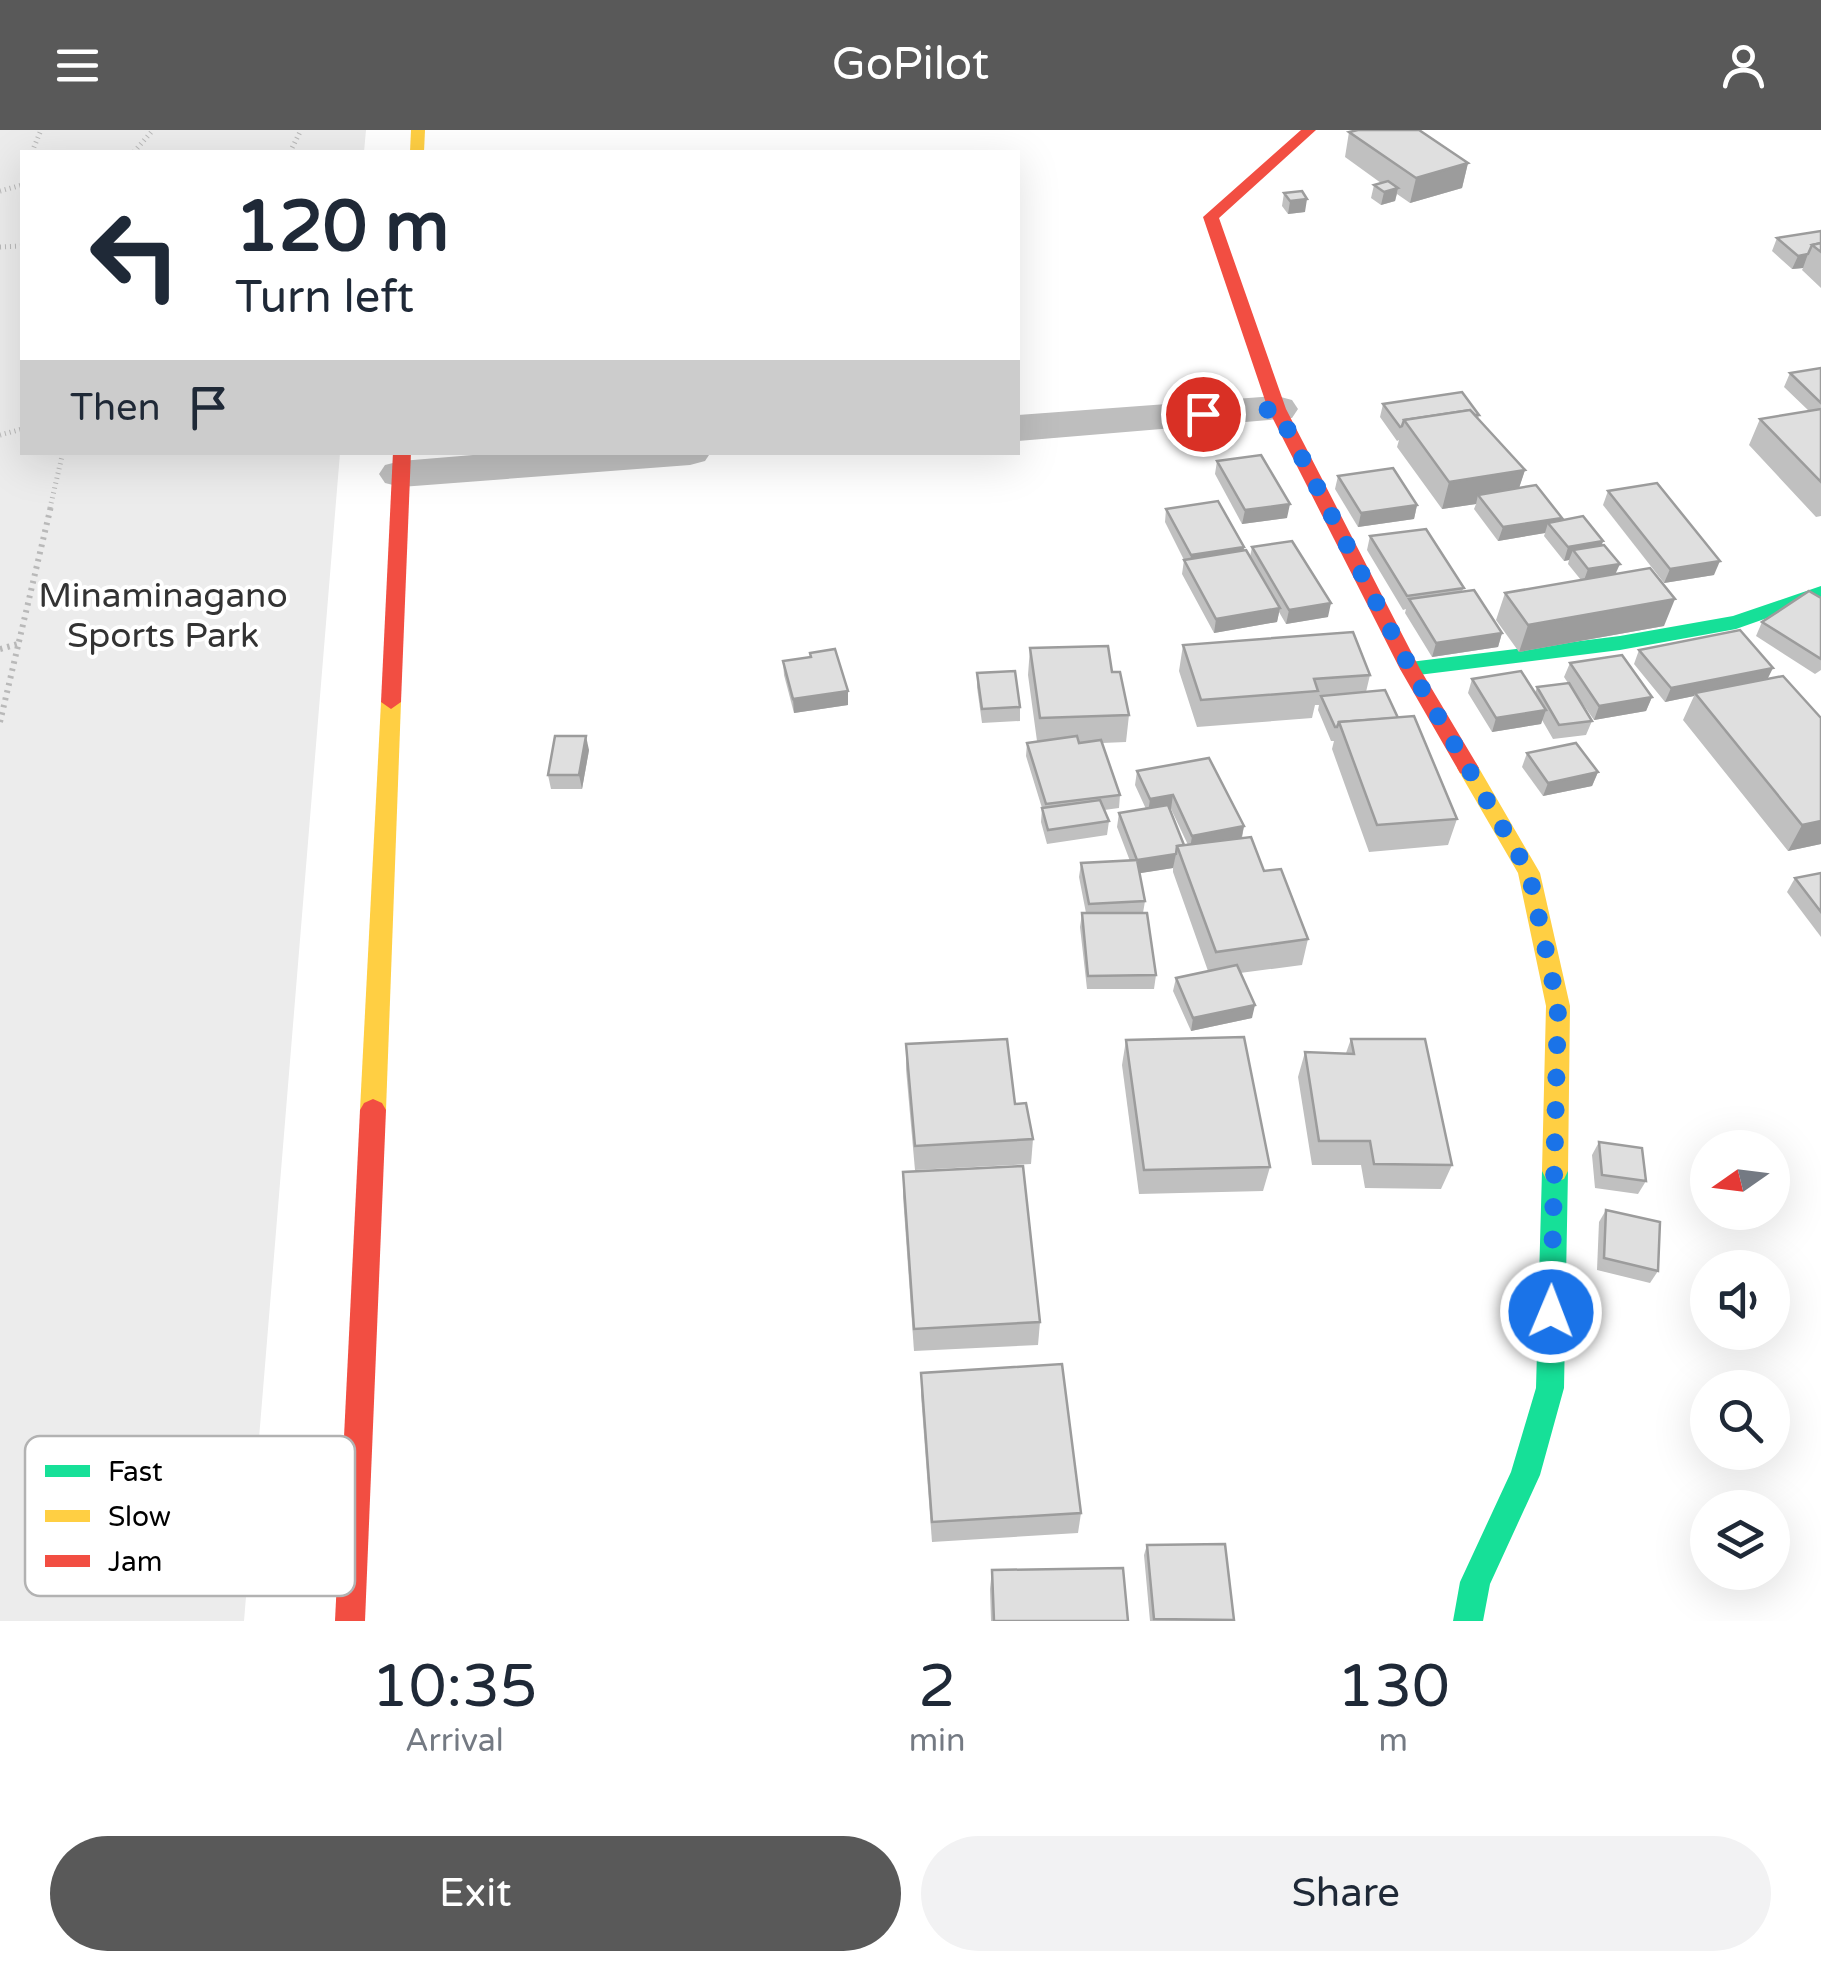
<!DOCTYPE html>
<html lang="en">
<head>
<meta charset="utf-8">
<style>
  :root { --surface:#fff; --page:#f2f2f3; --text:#1f2937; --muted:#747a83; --accent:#595959 }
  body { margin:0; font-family:"Varela Round",sans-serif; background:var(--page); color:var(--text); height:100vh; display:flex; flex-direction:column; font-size:38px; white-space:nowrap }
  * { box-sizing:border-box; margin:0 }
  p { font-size:32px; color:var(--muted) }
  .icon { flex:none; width:55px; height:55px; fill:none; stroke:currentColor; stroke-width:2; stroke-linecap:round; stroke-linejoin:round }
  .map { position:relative; height:1491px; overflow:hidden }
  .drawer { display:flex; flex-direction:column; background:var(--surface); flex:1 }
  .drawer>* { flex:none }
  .guide { position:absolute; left:20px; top:20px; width:1000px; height:305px; border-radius:0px; box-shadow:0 10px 40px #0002; background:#fff; color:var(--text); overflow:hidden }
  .needle { width:65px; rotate:256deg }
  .buttons { position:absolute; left:1690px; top:1000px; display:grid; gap:20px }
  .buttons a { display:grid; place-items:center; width:100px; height:100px; border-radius:50%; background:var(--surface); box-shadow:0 10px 40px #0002; font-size:50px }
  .pin { position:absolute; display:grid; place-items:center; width:85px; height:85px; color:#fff; margin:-42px; border:5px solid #fff; border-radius:50%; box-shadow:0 2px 10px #0007 }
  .me { position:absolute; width:110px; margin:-55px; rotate:1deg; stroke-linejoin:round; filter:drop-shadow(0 0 8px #0008) }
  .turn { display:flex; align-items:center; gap:35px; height:210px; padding:0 50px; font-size:45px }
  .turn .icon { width:130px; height:130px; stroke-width:2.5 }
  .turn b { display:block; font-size:70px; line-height:85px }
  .then { display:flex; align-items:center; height:95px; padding:0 50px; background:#0003; gap:20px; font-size:38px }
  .eta { display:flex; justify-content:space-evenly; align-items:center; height:170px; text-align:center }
  .eta b { font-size:60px; font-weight:600; line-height:70px }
  .cta { display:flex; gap:20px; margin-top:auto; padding:20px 50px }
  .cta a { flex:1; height:115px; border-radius:60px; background:var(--accent); color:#fff; font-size:40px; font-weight:600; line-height:115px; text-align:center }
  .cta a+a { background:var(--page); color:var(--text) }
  header { display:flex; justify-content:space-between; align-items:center; height:130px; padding:0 50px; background:var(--accent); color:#fff; font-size:45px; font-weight:600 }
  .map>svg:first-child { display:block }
  .green { fill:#ececec }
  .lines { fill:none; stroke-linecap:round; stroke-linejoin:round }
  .path-far1 { stroke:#b9b9b9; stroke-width:5; stroke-dasharray:1 4; stroke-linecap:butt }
  .path { stroke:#b9b9b9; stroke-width:6; stroke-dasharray:2.5 5; stroke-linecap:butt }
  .street { fill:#bebebe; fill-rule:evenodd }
  .fast { fill:#16e098; fill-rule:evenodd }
  .slow { fill:#ffcf43; fill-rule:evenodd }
  .jam { fill:#f24e42; fill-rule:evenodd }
  .wall { fill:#c0c0c0; fill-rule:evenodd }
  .shaded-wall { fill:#9c9c9c }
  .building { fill:#dfdfdf; stroke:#9c9c9c; stroke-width:2.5 }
  .route { stroke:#1a73e8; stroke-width:18; stroke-dasharray:0 32.4 }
  .labels { text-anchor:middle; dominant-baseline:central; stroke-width:8; stroke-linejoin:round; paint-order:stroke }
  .park-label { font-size:35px; fill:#333; stroke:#fff }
  .key { fill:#fff; stroke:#b2b2b2; stroke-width:2.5 }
  .key-label { font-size:28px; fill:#000 }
</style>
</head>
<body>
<header><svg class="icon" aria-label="menu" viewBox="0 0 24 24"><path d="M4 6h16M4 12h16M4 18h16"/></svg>GoPilot<svg class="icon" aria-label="person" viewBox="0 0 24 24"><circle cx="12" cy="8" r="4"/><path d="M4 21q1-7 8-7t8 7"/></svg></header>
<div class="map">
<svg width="1821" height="1491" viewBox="0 0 1821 1491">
  <rect width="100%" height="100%" fill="#fff"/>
  <path class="green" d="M0,0H366L364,22H22V322L340,323L244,1491H0Z"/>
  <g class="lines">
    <g class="path-far1">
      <path d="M32,22L41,0"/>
      <path d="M134,22L153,0"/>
      <path d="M290,22L301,0"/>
      <path d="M0,61L22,55"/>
      <path d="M0,117L22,116"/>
      <path d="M0,305L22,299"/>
      <path d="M50,378L63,322"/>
    </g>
    <g class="path">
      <path d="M0,519L18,514"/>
      <path d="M0,592L51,376"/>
    </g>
    <g class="street">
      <path d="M1277,266L1292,270L1298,279L1292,288L1018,311V285Z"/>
      <path d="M509,322H711L705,331L690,335L401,357L385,353L379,344L385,335L401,331Z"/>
    </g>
    <g class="fast">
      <path d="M1821,456V469L1736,499L1620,520L1410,546L1400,539L1410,532L1620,506L1733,486Z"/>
      <path d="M1555,1030L1564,1033L1568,1041L1564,1258L1540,1345L1490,1454L1483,1491H1453L1460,1452L1511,1342L1536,1258L1542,1041L1546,1033Z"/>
    </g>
    <g class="slow">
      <path d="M411,0H425L424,22H410Z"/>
      <path d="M391,565L401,572L386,980L382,987L373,991L364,987L360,980L381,572Z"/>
      <path d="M1468,630L1476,633L1540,743L1570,876L1568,1041L1564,1049L1555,1052L1546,1049L1542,1041L1546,876L1518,743L1457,638Z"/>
    </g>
    <g class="jam">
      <path d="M1301,0H1316L1219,88L1286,279L1420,539L1479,638L1468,646L1460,643L1400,539L1268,279L1203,87Z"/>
      <path d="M393,322H411L401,572L391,579L381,572Z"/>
      <path d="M373,969L382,973L386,980L365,1491H335L360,980L364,973Z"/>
    </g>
  </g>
  <g class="wall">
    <path d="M1349,2L1468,33L1462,58L1410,73L1397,64L1395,71L1381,75L1371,68L1374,55L1381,53L1345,27Z"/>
    <path d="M1284,63L1305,82L1288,84L1282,76Z"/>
    <path d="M1821,101V158L1802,140L1803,138L1792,139L1772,121L1777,108Z"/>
    <path d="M1821,238V386L1816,387L1749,315L1760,289L1809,281L1784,257L1790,243Z"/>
    <path d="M1383,274L1479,285L1478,289L1525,340L1519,358L1562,388L1561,390L1603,411L1602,415L1615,444L1664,496L1519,522L1496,490L1505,463L1581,450L1568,434L1569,430L1564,431L1544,406L1545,403L1498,411L1474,379L1476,374L1442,379L1397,317L1399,310L1397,311L1380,287Z"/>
    <path d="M1217,331L1287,388L1242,394L1215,344Z"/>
    <path d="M1338,346L1417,375L1414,389L1358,397L1335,359Z"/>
    <path d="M1608,361L1714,445L1664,453L1603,375Z"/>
    <path d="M1166,379L1244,417V420L1250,427L1252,417L1328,487L1286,494L1279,482L1277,492L1214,503L1182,444L1184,430L1165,392Z"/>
    <path d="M1370,406L1464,458L1462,461L1502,503L1498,517L1432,527L1405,483L1406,479L1403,480L1367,420Z"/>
    <path d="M1821,468V540L1815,544L1756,506L1762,492Z"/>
    <path d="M1183,515L1370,545L1366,562L1398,588L1457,689L1448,715L1369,722L1332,619L1334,611H1331L1318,580L1319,575H1315L1312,588L1197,597L1179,541Z"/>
    <path d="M1030,518L1112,542L1129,585L1126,612L1102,613L1120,665L1119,678L1104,680L1109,691L1107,705L1047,714L1041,692L1042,678L1026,626L1027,613L1037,611L1028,545Z"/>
    <path d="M1639,520L1768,549L1821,714L1788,721L1683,590L1694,566L1665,572L1634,534Z"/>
    <path d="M810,527L848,561V575L794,583L784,545L783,531Z"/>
    <path d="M1570,533L1652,567L1646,581L1594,590L1571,557L1592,591L1586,605L1553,609L1542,590L1541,594L1492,602L1468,563L1472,549L1535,563L1537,557L1568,553L1564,547Z"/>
    <path d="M977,543L1020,577V591L982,593L977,557Z"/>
    <path d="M589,620L582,659H551L548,645Z"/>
    <path d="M1527,623L1598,642L1592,656L1543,666L1522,637Z"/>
    <path d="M1137,641L1244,696L1242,708L1308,809L1302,835L1240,843L1252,888L1191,901L1173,861L1176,848L1208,841L1173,742V738L1140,743L1145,771L1143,783L1156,845L1154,859H1087L1080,797L1082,783H1086L1079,747L1081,733L1130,731L1117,697L1119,683L1146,679L1135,655ZM1169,679H1171L1188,715H1184Z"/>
    <path d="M1821,743V807L1787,762L1795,748Z"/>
    <path d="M1351,909L1452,1035L1441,1059L1365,1058L1361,1035H1312L1298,947L1305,922L1346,923Z"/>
    <path d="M1126,910L1270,1037L1263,1061L1139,1064L1122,935Z"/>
    <path d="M906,914L1015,974L1033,1009L1031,1034L915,1040L906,939Z"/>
    <path d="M1599,1012L1646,1051L1638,1064L1595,1058L1592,1025Z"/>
    <path d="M903,1042L1040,1192L1038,1215L914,1221L903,1066Z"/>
    <path d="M1606,1080L1658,1141L1650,1153L1597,1140L1599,1092Z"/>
    <path d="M921,1243L1081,1383L1078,1403L932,1412L921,1265Z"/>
    <path d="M1225,1414L1233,1491H1150L1144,1425L1147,1415Z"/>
    <path d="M992,1440L1128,1491H991L990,1459Z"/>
  </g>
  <g class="shaded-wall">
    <path d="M1468,33L1462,58L1410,73L1416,48Z"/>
    <path d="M1398,58L1395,71L1381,75L1384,62Z"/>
    <path d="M1307,69L1305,82L1288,84L1290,71Z"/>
    <path d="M1808,124L1803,138L1792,139L1798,126Z"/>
    <path d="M1525,340L1516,367L1478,365L1476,374L1442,379L1449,352Z"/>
    <path d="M1290,374L1287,388L1242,394L1245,380Z"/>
    <path d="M1417,375L1414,389L1358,397L1361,383Z"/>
    <path d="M1562,388L1557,401L1548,393L1545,403L1498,411L1503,397Z"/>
    <path d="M1603,411L1598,425L1573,420L1569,430L1564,431L1568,417Z"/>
    <path d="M1244,417L1242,431L1189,439L1191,425Z"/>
    <path d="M1720,431L1714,445L1664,453L1670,439Z"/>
    <path d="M1620,434L1614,447L1583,453L1588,439Z"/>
    <path d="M1675,469L1664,496L1519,522L1528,495Z"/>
    <path d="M1331,473L1328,487L1286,494L1289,480Z"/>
    <path d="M1280,478L1277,492L1214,503L1216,489Z"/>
    <path d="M1502,503L1498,517L1432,527L1436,513Z"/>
    <path d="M1773,538L1766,552L1695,563L1694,566L1665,572L1671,558Z"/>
    <path d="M848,561V575L794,583L793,569Z"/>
    <path d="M1652,567L1646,581L1594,590L1599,576Z"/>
    <path d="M1546,580L1541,594L1492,602L1496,588Z"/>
    <path d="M586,606L589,620L582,659L579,645Z"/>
    <path d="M1598,642L1592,656L1543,666L1548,653Z"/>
    <path d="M1173,665L1171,679L1148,683L1150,669Z"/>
    <path d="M1821,691V714L1788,721L1802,695Z"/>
    <path d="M1244,696L1241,710L1190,719L1192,706Z"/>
    <path d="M1176,724L1173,738L1135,744L1137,730Z"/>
    <path d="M1255,875L1252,888L1191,901L1193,888Z"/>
  </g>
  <g class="building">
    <path d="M1358,0H1419L1468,33L1416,48L1349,2Z"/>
    <path d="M1388,51L1398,58L1384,62L1374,55Z"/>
    <path d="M1302,61L1307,69L1290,71L1284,63Z"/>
    <path d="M1821,101V113L1812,115L1808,124L1798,126L1777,108Z"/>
    <path d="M1821,113V122L1812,115Z"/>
    <path d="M1821,238V273L1790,243Z"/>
    <path d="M1462,262L1479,285H1475L1470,280L1404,290L1402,296L1400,297L1383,274Z"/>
    <path d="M1821,279V352L1760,289Z"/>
    <path d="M1470,280L1525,340L1449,352L1404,290Z"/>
    <path d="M1261,325L1290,374L1245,380L1217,331Z"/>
    <path d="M1393,338L1417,375L1361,383L1338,346Z"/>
    <path d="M1657,353L1720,431L1670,439L1608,361Z"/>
    <path d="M1536,355L1562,388L1503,397L1478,365Z"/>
    <path d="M1218,371L1244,417L1191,425L1166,379Z"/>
    <path d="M1583,386L1603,411L1568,417L1548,393Z"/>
    <path d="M1426,399L1464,458L1407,466L1370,406Z"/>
    <path d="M1292,411L1331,473L1289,480L1252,417Z"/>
    <path d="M1604,415L1620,434L1588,439L1573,420Z"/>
    <path d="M1246,420L1280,478L1216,489L1184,430Z"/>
    <path d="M1650,438L1675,469L1528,495L1505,463Z"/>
    <path d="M1474,460L1502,503L1436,513L1409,469Z"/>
    <path d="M1809,461L1821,468V529L1762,492Z"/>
    <path d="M1740,500L1773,538L1671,558L1639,520Z"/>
    <path d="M1353,502L1370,545L1314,549L1318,561L1201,570L1183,515Z"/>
    <path d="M1108,516L1112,542H1120L1129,585L1040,588L1030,518Z"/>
    <path d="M835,519L848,561L793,569L783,531L811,527L810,523Z"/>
    <path d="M1622,525L1652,567L1599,576L1570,533Z"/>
    <path d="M1015,541L1020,577L982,579L977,543Z"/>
    <path d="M1521,541L1546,580L1496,588L1472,549Z"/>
    <path d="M1783,546L1821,588V691L1802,695L1695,563Z"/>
    <path d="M1569,553L1592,591L1559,595L1537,557Z"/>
    <path d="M1385,560L1398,588L1339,592L1337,597H1335L1321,566Z"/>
    <path d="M1414,586L1457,689L1377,695L1339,592Z"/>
    <path d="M555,606H586L579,645H548Z"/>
    <path d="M1077,606L1079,613L1101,610L1120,665L1046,674L1027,613Z"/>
    <path d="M1576,613L1598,642L1548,653L1527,623Z"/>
    <path d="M1209,628L1244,696L1192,706L1173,665L1150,669L1137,641Z"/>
    <path d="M1100,670L1109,691L1048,700L1042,678Z"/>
    <path d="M1168,675L1184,715L1177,716L1176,724L1137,730L1145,771L1089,774L1081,733L1137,730L1119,683Z"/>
    <path d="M1251,707L1264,741L1281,739L1308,809L1216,822L1177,716Z"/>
    <path d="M1821,743V782L1795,748Z"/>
    <path d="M1082,783H1147L1156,845L1088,846Z"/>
    <path d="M1237,835L1255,875L1193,888L1176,848Z"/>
    <path d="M1244,907L1270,1037L1144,1040L1126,910Z"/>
    <path d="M1007,909L1015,974L1026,973L1033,1009L915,1016L906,914Z"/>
    <path d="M1351,909H1425L1452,1035L1374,1034L1370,1011H1319L1305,922L1354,924Z"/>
    <path d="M1599,1012L1642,1018L1646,1051L1602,1045Z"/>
    <path d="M1023,1036L1040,1192L914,1199L903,1042Z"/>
    <path d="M1606,1080L1660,1092L1658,1141L1604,1128Z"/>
    <path d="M1062,1234L1081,1383L932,1392L921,1243Z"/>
    <path d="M1225,1414L1234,1490L1154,1489L1147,1415Z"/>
    <path d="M1123,1438L1128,1491H994L992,1440Z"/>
  </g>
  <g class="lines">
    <path class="route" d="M1203,284L1277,279L1410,538L1529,743L1558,876L1551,1182"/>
  </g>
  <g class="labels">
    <g class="park-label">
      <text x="163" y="466">Minaminagano<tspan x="163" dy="40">Sports Park</tspan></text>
    </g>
  </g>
  <rect x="25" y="1306" width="330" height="160" rx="15" class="key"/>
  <rect x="45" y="1335" width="45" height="12" fill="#16e098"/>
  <rect x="45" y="1380" width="45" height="12" fill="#ffcf43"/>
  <rect x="45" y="1425" width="45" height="12" fill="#f24e42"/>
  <g class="key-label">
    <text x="108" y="1351">Fast</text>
    <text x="108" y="1396">Slow</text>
    <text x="108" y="1441">Jam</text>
  </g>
</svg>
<div class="buttons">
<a><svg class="needle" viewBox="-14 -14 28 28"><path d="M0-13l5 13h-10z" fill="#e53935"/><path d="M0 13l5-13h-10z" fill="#747a83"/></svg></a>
<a><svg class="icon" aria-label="sound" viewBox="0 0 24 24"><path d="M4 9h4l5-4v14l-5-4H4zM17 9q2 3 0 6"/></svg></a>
<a><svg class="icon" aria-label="search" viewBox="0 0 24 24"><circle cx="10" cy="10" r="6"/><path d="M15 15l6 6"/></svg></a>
<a><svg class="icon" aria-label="layers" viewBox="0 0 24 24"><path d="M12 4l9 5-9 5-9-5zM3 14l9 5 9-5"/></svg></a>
</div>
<div class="pin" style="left:1203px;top:284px;background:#d93025"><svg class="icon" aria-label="arrive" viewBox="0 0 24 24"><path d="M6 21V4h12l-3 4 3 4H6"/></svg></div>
<svg class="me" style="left:1551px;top:1182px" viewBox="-20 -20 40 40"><circle r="17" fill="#1a73e8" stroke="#fff" stroke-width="3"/><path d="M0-11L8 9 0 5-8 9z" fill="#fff"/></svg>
<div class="guide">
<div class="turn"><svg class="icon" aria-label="left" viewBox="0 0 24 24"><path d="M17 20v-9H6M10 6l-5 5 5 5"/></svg><div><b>120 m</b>Turn left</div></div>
<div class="then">Then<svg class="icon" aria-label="arrive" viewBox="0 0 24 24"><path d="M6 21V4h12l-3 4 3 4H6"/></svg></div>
</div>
</div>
<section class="drawer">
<div class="eta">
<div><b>10:35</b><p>Arrival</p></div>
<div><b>2</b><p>min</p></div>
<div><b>130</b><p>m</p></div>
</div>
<div class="cta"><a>Exit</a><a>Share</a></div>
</section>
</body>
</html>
